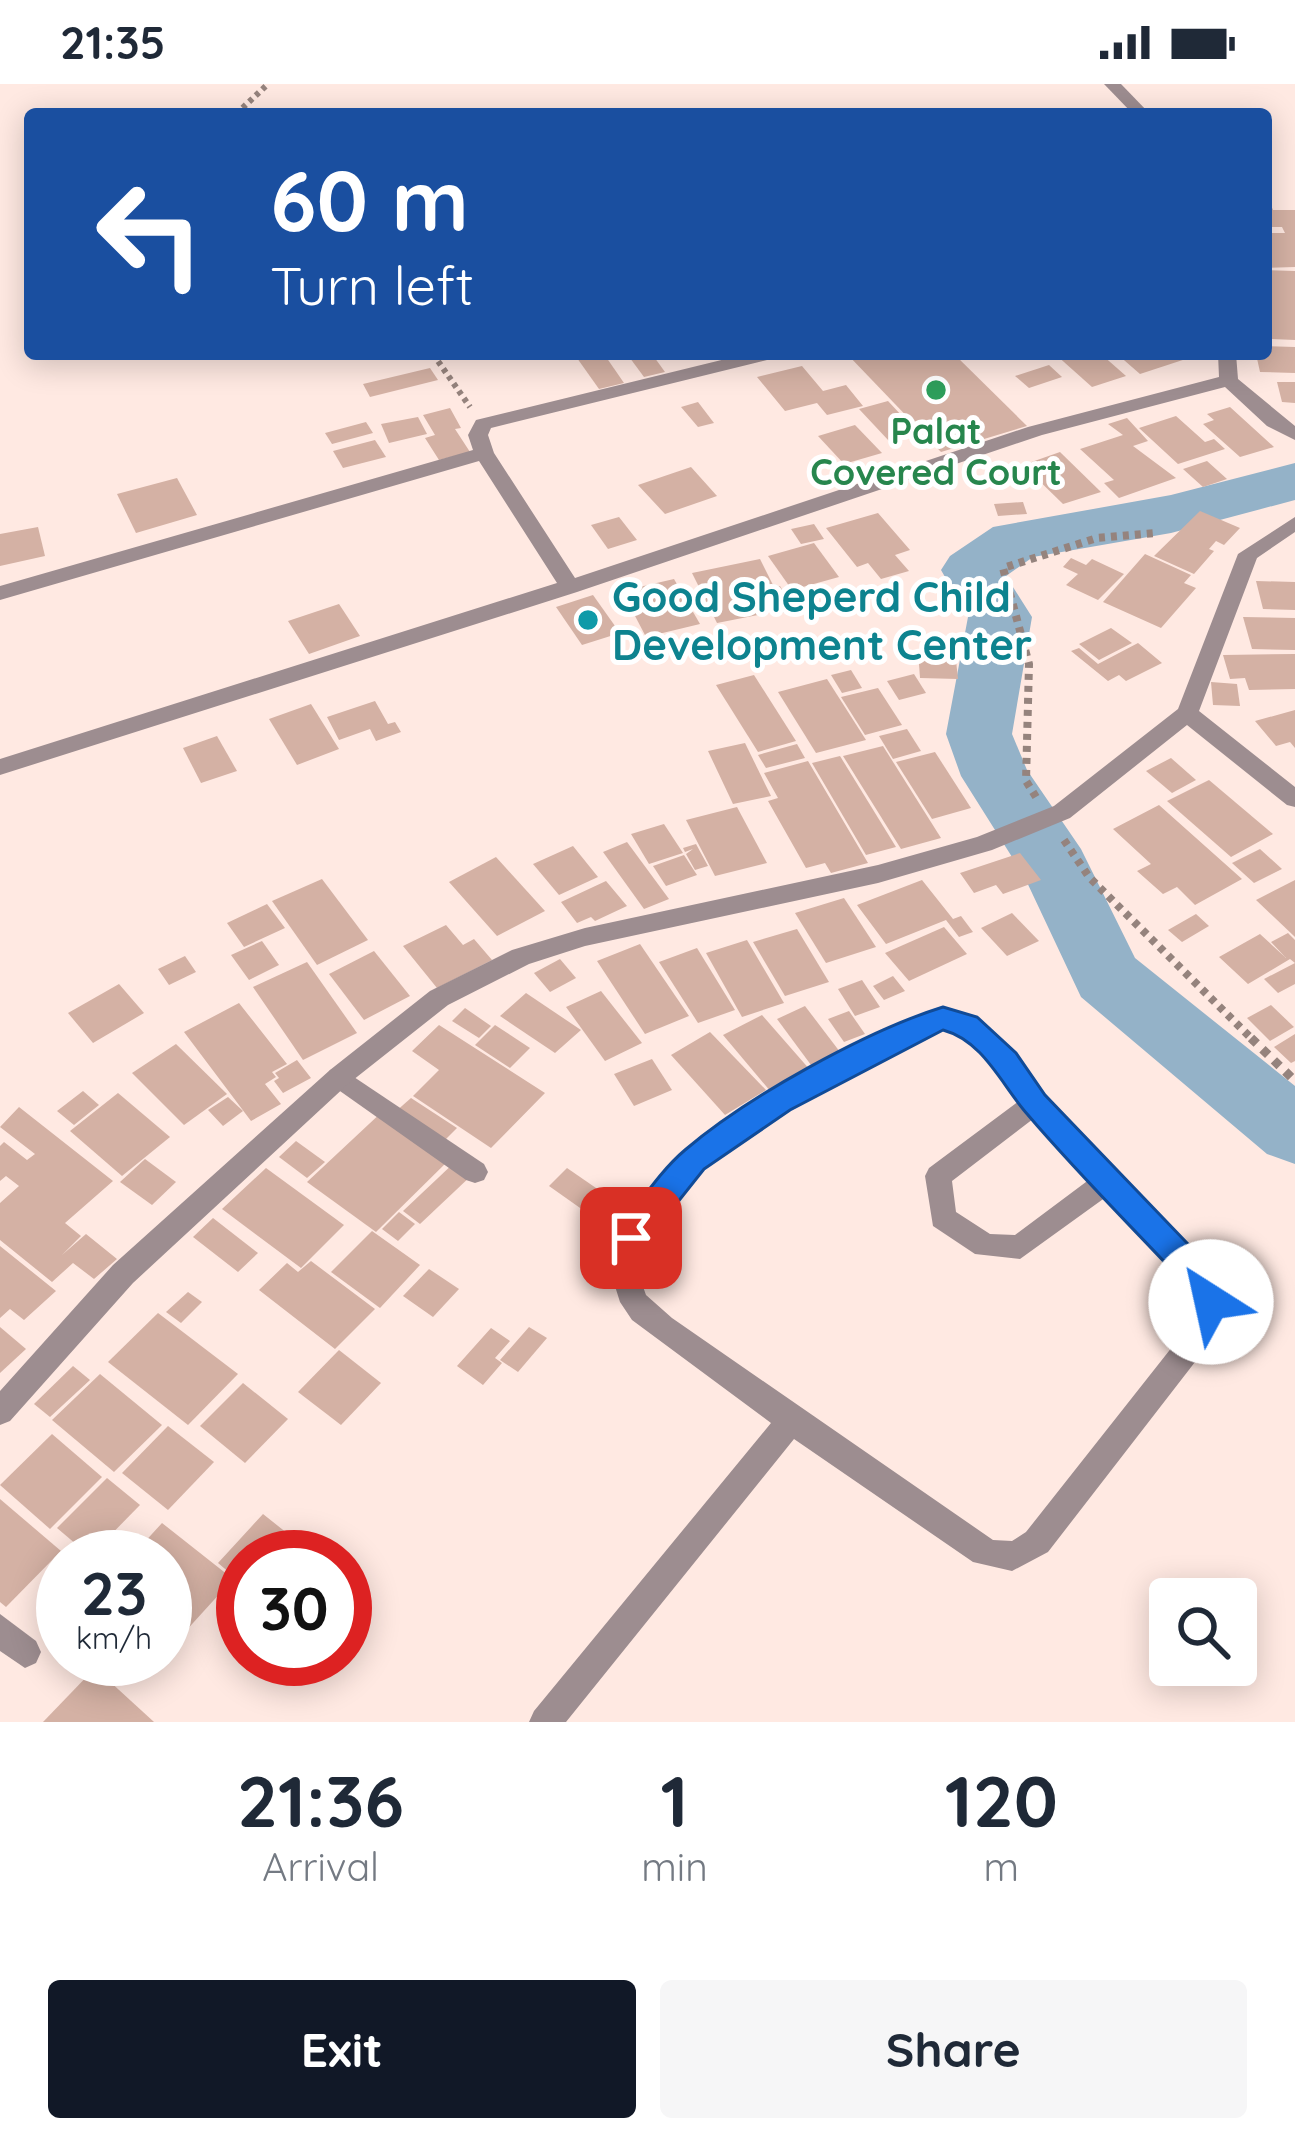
<!DOCTYPE html>
<html lang="en">
<head>
<meta charset="utf-8">
<style>
  :root { --surface:#fff; --page:#f6f6f7; --text:#1f2937; --muted:#747a83; --accent:#111827 }
  body { margin:0; font-family:Quicksand,sans-serif; background:var(--page); color:var(--text); height:100vh; display:flex; flex-direction:column; font-size:45px; white-space:nowrap }
  * { box-sizing:border-box; margin:0 }
  p { font-size:39px; color:var(--muted) }
  .icon { flex:none; width:66px; height:66px; fill:none; stroke:currentColor; stroke-width:2; stroke-linecap:round; stroke-linejoin:round }
  .map { position:relative; height:1638px; overflow:hidden }
  .side { display:flex; flex-direction:column; background:var(--surface); flex:1 }
  .side>* { flex:none }
  .guide { position:absolute; left:24px; top:24px; width:1248px; height:252px; border-radius:12px; box-shadow:0 6px 30px #0003; background:#1a4fa0; color:#fff; overflow:hidden }
  .controls { position:absolute; left:1149px; top:1494px; display:grid; gap:24px }
  .controls a { display:grid; place-items:center; width:108px; height:108px; border-radius:12px; background:var(--surface); box-shadow:0 6px 30px #0003; font-size:60px }
  .speed { position:absolute; left:36px; top:1446px; display:flex; gap:24px; font-size:60px; font-weight:700; text-align:center }
  .speed>* { display:grid; place-content:center; width:156px; height:156px; border-radius:50%; background:var(--surface); box-shadow:0 6px 30px #0003; line-height:1 }
  .speed small { font-size:30px; font-weight:400 }
  .speed .limit { border:18px solid #d22; background:#fff; color:#111 }
  .pin { position:absolute; display:grid; place-items:center; width:102px; height:102px; color:#fff; margin:-51px; border-radius:24px; box-shadow:0 6px 18px #0006 }
  .me { position:absolute; width:132px; margin:-66px; rotate:325deg; stroke-linejoin:round; filter:drop-shadow(0 0 9px #0008) }
  .turn { display:flex; align-items:center; gap:42px; height:252px; padding:0 48px; font-size:54px }
  .turn .icon { width:156px; height:156px; stroke-width:2.5 }
  .turn b { display:block; font-size:84px; line-height:102px }
  .eta { display:flex; justify-content:space-evenly; align-items:center; height:204px; text-align:center }
  .eta b { font-size:72px; font-weight:800; line-height:84px }
  .button { display:flex; gap:24px; margin-top:auto; padding:24px 48px }
  .button a { flex:1; height:138px; border-radius:12px; background:var(--accent); color:#fff; font-size:48px; font-weight:800; line-height:138px; text-align:center }
  .button a+a { background:var(--page); color:var(--text) }
  .status { display:flex; justify-content:space-between; align-items:center; height:84px; padding:0 60px; background:var(--surface); direction:ltr }
  .status svg { height:33px; fill:currentColor }
  .map>svg:first-child { display:block }
  .lines { fill:none; stroke-linecap:round; stroke-linejoin:round }
  .river { fill:#94b2c8; fill-rule:evenodd }
  .building { fill:#d4b1a4 }
  .path-far2 { stroke:#95837d; stroke-width:6; stroke-dasharray:4.5 4.5; stroke-linecap:butt }
  .path-far1 { stroke:#95837d; stroke-width:8; stroke-dasharray:6 6; stroke-linecap:butt }
  .path { stroke:#95837d; stroke-width:9; stroke-dasharray:8 8; stroke-linecap:butt }
  .minor { fill:#9d8d90; fill-rule:evenodd }
  .tertiary { fill:#9d8d90; fill-rule:evenodd }
  .route { fill:#1a73e8; stroke:#114b97; stroke-width:3 }
  .leisure-dot { fill:#2e9e5b; stroke:#fff; stroke-width:4.5 }
  .culture-dot { fill:#0f9aa8; stroke:#fff; stroke-width:4.5 }
  .labels { text-anchor:middle; dominant-baseline:central; stroke-width:10; stroke-linejoin:round; paint-order:stroke }
  .far-leisure-label { font-size:36px; font-weight:bold; fill:#27864d; stroke:#fff }
  .culture-label { font-size:42px; font-weight:bold; fill:#0d838f; stroke:#fff; text-anchor:start }
</style>
</head>
<body>
<div class="status"><b>21:35</b><svg viewBox="0 0 49 12"><path d="M0 12V9h3v3zM5 12V6h3v6zM10 12V3h3v9zM15 12V0h3v12zM26 1h20v11H26zM47 4h2v5h-2z"/></svg></div>
<div class="map">
<svg width="1295" height="1638" viewBox="0 0 1295 1638">
  <rect width="100%" height="100%" fill="#ffe9e2"/>
  <g class="lines">
    <path class="river" d="M1295,379V416L1171,449L1033,473L1006,492L1032,533L1012,650L1027,686L1081,765L1135,874L1295,1002V1080L1267,1070L1081,913L1024,792L961,692L946,650L968,533L941,486L950,472L993,443L1171,411Z"/>
  </g>
  <g class="building">
    <path d="M1266,109L1273,126H1295V183L1266,184V149H1285L1282,143H1266Z"/>
    <path d="M1266,186L1295,187V256L1272,255L1266,229Z"/>
    <path d="M1266,262L1295,263V289L1260,288L1256,270H1266Z"/>
    <path d="M604,270L624,299L599,305L577,274Z"/>
    <path d="M627,270H652L665,288L644,293Z"/>
    <path d="M847,270H954L1027,342L941,368Z"/>
    <path d="M1055,270H1101L1126,292L1092,303Z"/>
    <path d="M1117,270H1198V271L1140,290Z"/>
    <path d="M1049,281L1062,293L1029,304L1015,292Z"/>
    <path d="M802,282L823,307L846,301L863,322L827,331L817,319L785,327L757,293Z"/>
    <path d="M430,284L438,296L370,313L363,300Z"/>
    <path d="M1277,298H1295V319L1282,318Z"/>
    <path d="M888,317L917,348L889,357L859,325Z"/>
    <path d="M698,318L714,339L698,343L681,323Z"/>
    <path d="M1230,323L1274,363L1240,373L1203,340L1214,336L1207,330Z"/>
    <path d="M450,324L461,344L455,345L470,368L439,376L425,354L435,351L423,331Z"/>
    <path d="M1176,332L1205,358L1214,355L1225,365L1178,380L1139,344Z"/>
    <path d="M418,333L427,350L389,359L381,340Z"/>
    <path d="M1127,334L1148,357L1133,362L1176,394L1119,414L1104,399L1114,396L1080,365L1123,351L1108,340Z"/>
    <path d="M366,338L373,349L332,360L325,349Z"/>
    <path d="M855,341L882,369L844,380L818,352Z"/>
    <path d="M375,356L386,373L343,384L333,367Z"/>
    <path d="M1060,368L1101,408L1063,420L1023,381Z"/>
    <path d="M1207,377L1227,395L1203,403L1183,385Z"/>
    <path d="M691,383L717,412L665,430L638,401Z"/>
    <path d="M177,394L197,431L136,449L117,410Z"/>
    <path d="M1023,418L1027,430L998,432L994,420Z"/>
    <path d="M1200,427L1240,444L1224,461L1216,457L1209,465L1214,467L1194,490L1154,472Z"/>
    <path d="M878,429L910,466L895,471L909,487L881,495L868,479L857,483L826,444Z"/>
    <path d="M619,433L637,456L608,465L591,441Z"/>
    <path d="M814,440L824,455L801,460L791,445Z"/>
    <path d="M38,443L45,472L0,482V450Z"/>
    <path d="M814,459L839,493L792,506L768,472Z"/>
    <path d="M1145,470L1191,491L1184,499L1196,504L1161,544L1103,518Z"/>
    <path d="M1071,474L1086,481L1092,475L1124,490L1098,516L1066,501L1078,490L1063,483Z"/>
    <path d="M760,475L773,501L763,503L775,525L765,527L751,505L763,530L717,539L692,489Z"/>
    <path d="M674,495L700,540L646,553L622,507Z"/>
    <path d="M1256,497L1295,498V526L1263,525Z"/>
    <path d="M780,502L787,514L795,513L801,525L783,529L769,504Z"/>
    <path d="M593,511L620,549L582,561L556,523Z"/>
    <path d="M339,520L360,552L309,570L288,537Z"/>
    <path d="M1243,533L1295,534V566L1252,565Z"/>
    <path d="M1111,544L1132,559L1099,576L1079,560Z"/>
    <path d="M1138,559L1162,579L1126,597L1119,591L1108,597L1071,567L1079,564L1098,580Z"/>
    <path d="M918,566L955,567L958,595L920,594Z"/>
    <path d="M1295,570V605L1249,606L1245,594L1230,595L1223,571Z"/>
    <path d="M851,586L862,604L842,609L831,591Z"/>
    <path d="M914,590L926,609L899,616L887,597Z"/>
    <path d="M754,591L796,657L758,668L716,601Z"/>
    <path d="M827,595L866,656L816,669L778,608Z"/>
    <path d="M1211,598L1237,600L1240,622L1213,621Z"/>
    <path d="M878,604L902,641L865,651L841,613Z"/>
    <path d="M375,617L388,640L395,638L401,648L376,657L370,645L339,656L327,633Z"/>
    <path d="M311,620L339,665L297,681L269,635Z"/>
    <path d="M1295,626V664L1290,658L1276,662L1255,637Z"/>
    <path d="M907,645L921,667L893,675L879,652Z"/>
    <path d="M217,652L237,687L201,699L183,664Z"/>
    <path d="M745,659L771,712L733,720L708,667Z"/>
    <path d="M797,660L805,674L766,684L758,671Z"/>
    <path d="M883,662L941,754L901,765L843,672Z"/>
    <path d="M935,668L971,724L932,735L896,678Z"/>
    <path d="M840,672L896,763L866,771L812,679Z"/>
    <path d="M1171,674L1196,696L1172,709L1146,687Z"/>
    <path d="M808,677L868,779L831,789L825,779L806,784L768,717L778,714L764,689Z"/>
    <path d="M1209,696L1273,750L1231,773L1167,717Z"/>
    <path d="M1159,721L1242,795L1195,821L1177,803L1163,810L1137,787L1151,780L1113,745Z"/>
    <path d="M737,723L767,779L715,792L686,736Z"/>
    <path d="M664,740L683,769L649,780L631,750Z"/>
    <path d="M627,758L669,815L644,825L603,768Z"/>
    <path d="M696,760L708,782L695,786L686,770L693,765L685,768L683,764Z"/>
    <path d="M573,762L598,793L559,811L533,780Z"/>
    <path d="M1260,765L1282,785L1254,799L1232,779Z"/>
    <path d="M1020,769L1041,796L1003,810L996,801L974,809L960,789Z"/>
    <path d="M684,771L697,791L666,802L653,782Z"/>
    <path d="M496,773L545,827L497,852L449,798Z"/>
    <path d="M322,795L368,856L317,881L272,817Z"/>
    <path d="M922,796L953,835L961,832L973,848L959,853L946,836L886,860L857,821Z"/>
    <path d="M1295,796V853L1256,816Z"/>
    <path d="M606,797L627,822L595,837L591,833L577,839L561,818Z"/>
    <path d="M844,814L876,863L826,879L795,829Z"/>
    <path d="M267,820L285,844L244,863L227,839Z"/>
    <path d="M1012,829L1039,857L1007,872L981,844Z"/>
    <path d="M1196,830L1209,842L1182,858L1168,846Z"/>
    <path d="M446,841L463,861L474,855L492,876L437,904L403,862Z"/>
    <path d="M944,843L967,870L909,897L885,869Z"/>
    <path d="M797,845L829,898L785,912L753,858Z"/>
    <path d="M1288,849L1295,856V900L1278,909L1264,895L1295,879L1290,875L1248,900L1219,873L1260,850L1286,874L1271,858Z"/>
    <path d="M747,856L784,919L742,933L706,869Z"/>
    <path d="M262,857L279,881L249,896L231,871Z"/>
    <path d="M640,860L689,932L645,950L597,877Z"/>
    <path d="M697,864L735,926L698,939L659,878Z"/>
    <path d="M374,867L410,912L364,936L329,890Z"/>
    <path d="M185,872L196,888L169,901L158,885Z"/>
    <path d="M560,875L576,894L550,908L534,889Z"/>
    <path d="M307,878L357,949L303,976L253,903Z"/>
    <path d="M893,892L905,907L884,916L873,902Z"/>
    <path d="M862,896L880,923L855,932L838,905Z"/>
    <path d="M119,900L144,929L93,959L68,929Z"/>
    <path d="M601,907L642,959L605,977L566,923Z"/>
    <path d="M526,909L581,946L555,969L500,932Z"/>
    <path d="M239,919L287,980L272,988L276,993L265,1000L281,1020L251,1037L184,948Z"/>
    <path d="M1271,921L1294,943L1270,957L1247,934Z"/>
    <path d="M805,922L840,968L811,981L777,935Z"/>
    <path d="M465,924L491,942L479,954L452,937Z"/>
    <path d="M849,927L865,950L844,958L828,935Z"/>
    <path d="M762,931L811,987L771,1008L723,951Z"/>
    <path d="M439,941L545,1009L491,1064L413,1012L439,986L412,967Z"/>
    <path d="M495,941L530,964L510,984L475,961Z"/>
    <path d="M710,948L766,1006L725,1031L671,971Z"/>
    <path d="M1295,950V977L1291,979L1274,963Z"/>
    <path d="M176,960L227,1010L184,1041L132,989Z"/>
    <path d="M652,975L672,1006L634,1022L614,990Z"/>
    <path d="M297,976L311,994L283,1009L274,997L279,994L275,989Z"/>
    <path d="M83,1007L99,1021L74,1041L57,1027Z"/>
    <path d="M118,1009L170,1053L122,1092L70,1047Z"/>
    <path d="M228,1013L243,1027L223,1042L208,1026Z"/>
    <path d="M411,1014L457,1044L441,1060L394,1029Z"/>
    <path d="M19,1023L113,1097L65,1139L81,1152L62,1171L86,1150L117,1175L94,1195L73,1179L52,1198L0,1156V1119L19,1102L6,1092L0,1097V1062L4,1058L27,1076L35,1070L0,1043Z"/>
    <path d="M384,1026L452,1073L376,1148L307,1098Z"/>
    <path d="M296,1057L325,1078L307,1094L279,1073Z"/>
    <path d="M145,1075L176,1098L152,1121L120,1098Z"/>
    <path d="M456,1077L473,1090L420,1140L403,1127Z"/>
    <path d="M266,1084L344,1141L301,1184L222,1125Z"/>
    <path d="M567,1084L625,1124L607,1143L549,1102Z"/>
    <path d="M399,1128L415,1140L398,1157L382,1145Z"/>
    <path d="M213,1134L258,1169L238,1188L193,1153Z"/>
    <path d="M372,1147L420,1181L380,1224L331,1188Z"/>
    <path d="M0,1162L56,1207L24,1236L10,1225L0,1234Z"/>
    <path d="M311,1177L375,1225L335,1265L259,1206L287,1179L298,1188Z"/>
    <path d="M429,1185L459,1205L433,1233L403,1212Z"/>
    <path d="M188,1208L202,1218L181,1239L166,1228Z"/>
    <path d="M158,1229L238,1290L188,1341L108,1278Z"/>
    <path d="M0,1243L26,1265L0,1289Z"/>
    <path d="M529,1243L547,1254L518,1288L500,1276Z"/>
    <path d="M491,1244L510,1257L495,1274L502,1279L483,1301L457,1282Z"/>
    <path d="M339,1266L381,1299L341,1341L298,1308Z"/>
    <path d="M73,1282L90,1296L50,1333L34,1320Z"/>
    <path d="M100,1290L162,1341L114,1388L52,1336Z"/>
    <path d="M243,1299L288,1335L245,1379L200,1342Z"/>
    <path d="M168,1342L214,1378L168,1426L122,1389Z"/>
    <path d="M52,1350L102,1393L50,1445L0,1401Z"/>
    <path d="M107,1394L140,1421L90,1472L57,1444Z"/>
    <path d="M0,1415L61,1467L6,1523L0,1518Z"/>
    <path d="M263,1430L317,1473H243V1500L218,1479Z"/>
    <path d="M162,1439L233,1495L183,1550L165,1535V1473H131Z"/>
    <path d="M95,1584L154,1638H43Z"/>
  </g>
  <g class="lines">
    <g class="path-far2">
      <path d="M236,30L268,0"/>
      <path d="M433,270L470,323"/>
    </g>
    <g class="path-far1">
      <path d="M1036,713L1026,697L1029,580L1003,484L1097,454L1155,449"/>
      <path d="M1064,756L1089,793L1254,957"/>
    </g>
    <path class="path" d="M1251,954L1295,997"/>
    <g class="minor">
      <path d="M1104,0H1121L1150,30H1133Z"/>
      <path d="M746,270H778L775,274L491,344L488,351L494,369L575,494L1028,343L1219,293L1218,270H1236L1238,295L1295,342V356L1267,342L1225,303L1042,351L577,508L0,691V675L557,499L479,377L0,516V502L473,366L468,351L476,336Z"/>
      <path d="M943,925L976,934L1015,970L1044,1011L1211,1186L1225,1218L1219,1247L1048,1468L1012,1487L973,1478L794,1355L566,1638H529L534,1627L771,1339L632,1236L620,1218L608,1180C614,1164 620,1143 629,1129C684,1047 851,955 943,925ZM944,945C977,954 1000,989 1019,1017L929,1084L925,1092L933,1142L975,1170L1020,1175L1106,1113L1190,1203L1197,1218L1195,1234L1026,1448L1012,1457L993,1456L672,1234L646,1211L635,1180C640,1169 643,1156 649,1146C694,1069 863,978 944,945ZM1033,1035L1090,1095L1015,1151L990,1150L956,1128L952,1097Z"/>
      <path d="M339,983L484,1080L488,1088L484,1096L475,1099L466,1096L330,1000L326,993L330,986Z"/>
      <path d="M0,1530L36,1557L41,1568L36,1579L25,1584L0,1567Z"/>
    </g>
    <path class="tertiary" d="M1295,433V448L1257,474L1199,627L1295,703V723L1287,721L1187,641L1070,734L992,766L878,799L585,862L529,880L448,921L348,1000L133,1199L10,1337L0,1341V1307L113,1181L330,986L430,907L512,866L585,844L878,781L977,753L1054,722L1178,625L1238,470Z"/>
  </g>
  <path class="route" d="M943,923L977,933L1016,969L1045,1011L1212,1185L1227,1218L1222,1228L1211,1232L1200,1228L1189,1204C1135,1146 1079,1091 1028,1031C1002,1002 984,957 943,946L790,1026L704,1085L642,1163L631,1167L620,1163L615,1154L620,1144C640,1119 660,1087 685,1066C747,1013 866,947 943,923Z"/>
  <circle class="leisure-dot" cx="936" cy="306" r="12"/>
  <circle class="culture-dot" cx="588" cy="536" r="12"/>
  <g class="labels">
    <g class="far-leisure-label">
      <text x="936" y="346">Palat<tspan x="936" dy="41">Covered Court</tspan></text>
    </g>
    <g class="culture-label">
      <text x="612" y="512">Good Sheperd Child<tspan x="612" dy="48">Development Center</tspan></text>
    </g>
  </g>
</svg>
<div class="controls">
<a><svg class="icon" aria-label="search" viewBox="0 0 24 24"><circle cx="10" cy="10" r="6"/><path d="M15 15l6 6"/></svg></a>
</div>
<div class="speed"><div>23<small>km/h</small></div><div class="limit">30</div></div>
<div class="pin" style="left:631px;top:1154px;background:#d93025"><svg class="icon" aria-label="arrive" viewBox="0 0 24 24"><path d="M6 21V4h12l-3 4 3 4H6"/></svg></div>
<svg class="me" style="left:1211px;top:1218px" viewBox="-20 -20 40 40"><circle r="19" fill="#fff"/><path d="M0-13L10 11 0 6-10 11z" fill="#1a73e8"/></svg>
<div class="guide">
<div class="turn"><svg class="icon" aria-label="left" viewBox="0 0 24 24"><path d="M17 20v-9H6M10 6l-5 5 5 5"/></svg><div><b>60 m</b>Turn left</div></div>
</div>
</div>
<section class="side">
<div class="eta">
<div><b>21:36</b><p>Arrival</p></div>
<div><b>1</b><p>min</p></div>
<div><b>120</b><p>m</p></div>
</div>
<div class="button"><a>Exit</a><a>Share</a></div>
</section>
</body>
</html>
